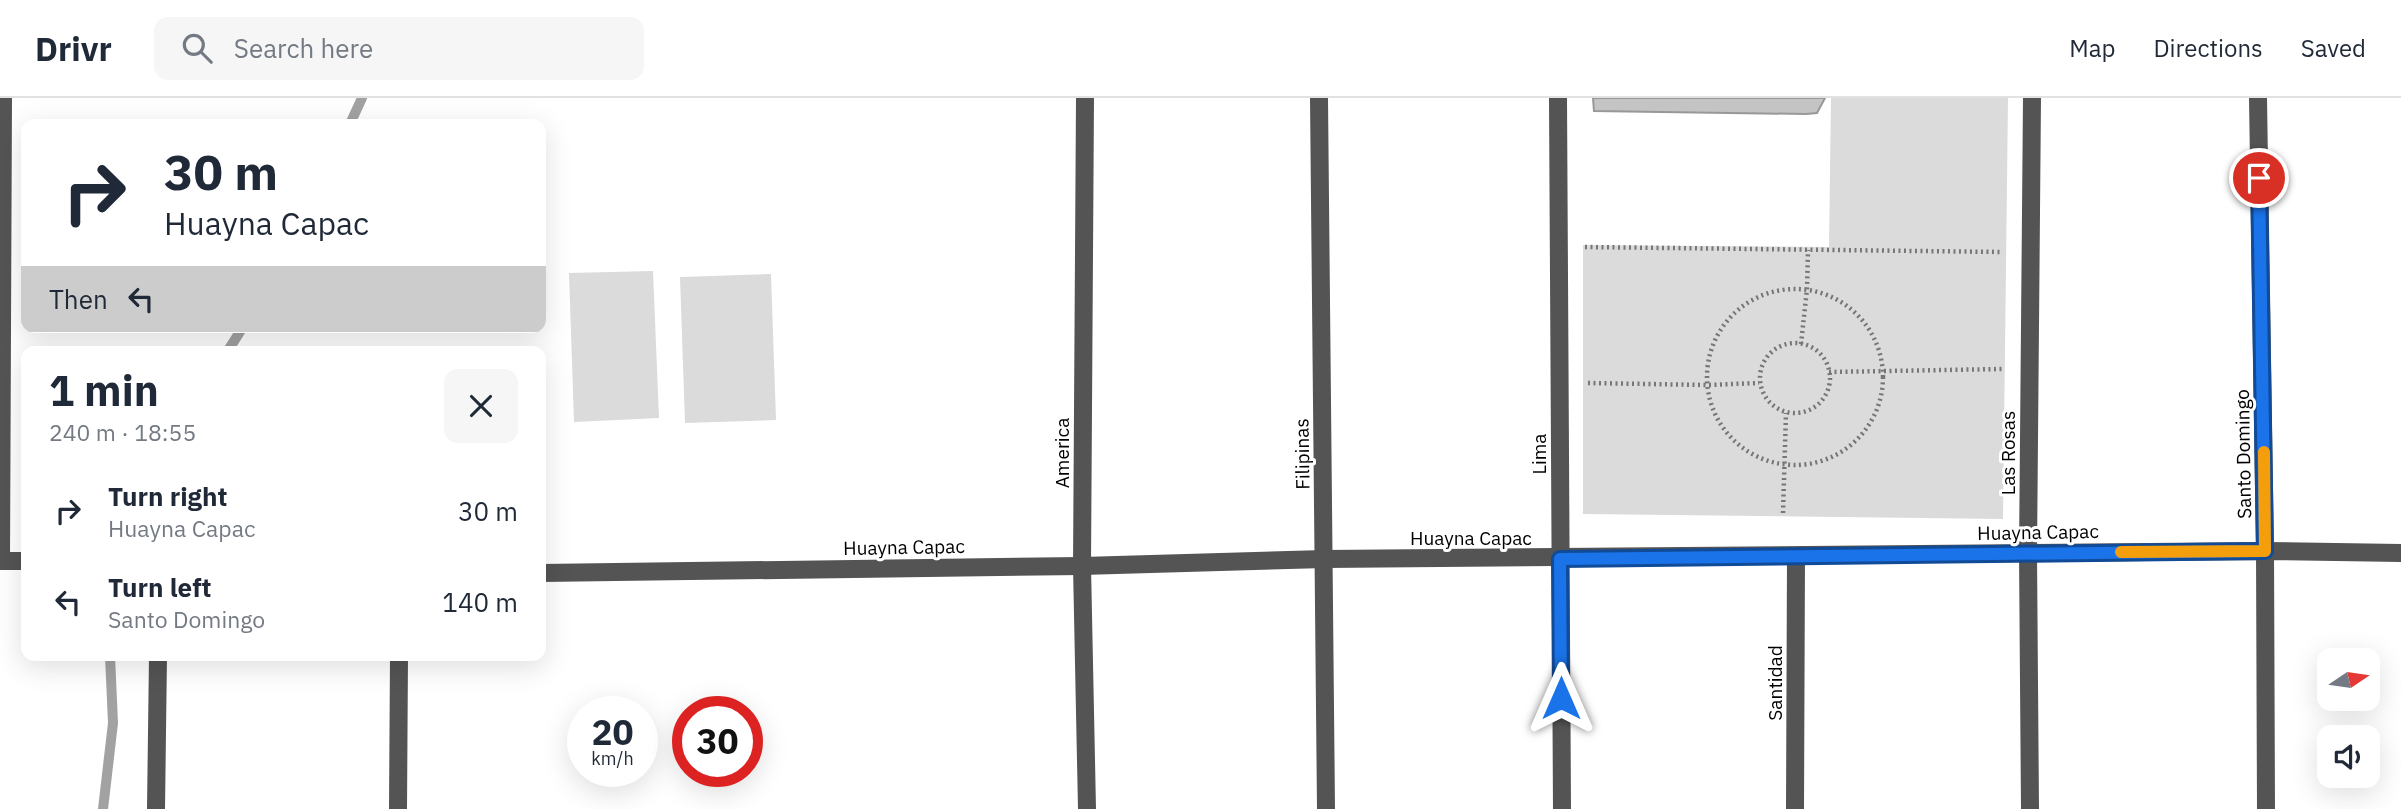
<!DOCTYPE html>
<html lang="en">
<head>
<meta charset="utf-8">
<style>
  :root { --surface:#fff; --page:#f6f6f7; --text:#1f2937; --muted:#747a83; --line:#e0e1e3 }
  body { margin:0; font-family:"IBM Plex Sans",sans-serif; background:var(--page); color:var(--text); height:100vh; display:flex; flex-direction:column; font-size:26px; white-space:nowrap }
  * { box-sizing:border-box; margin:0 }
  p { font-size:23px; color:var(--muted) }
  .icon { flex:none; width:38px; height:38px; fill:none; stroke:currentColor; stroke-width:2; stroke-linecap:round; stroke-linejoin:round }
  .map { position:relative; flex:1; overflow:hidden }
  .panel { position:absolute; left:21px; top:248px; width:525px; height:315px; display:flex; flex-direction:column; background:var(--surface); border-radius:14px; box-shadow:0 7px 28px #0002 }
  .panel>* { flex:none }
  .top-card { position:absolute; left:21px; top:21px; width:525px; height:214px; border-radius:14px; box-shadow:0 7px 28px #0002; background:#fff; color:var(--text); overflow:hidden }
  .needle { width:46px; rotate:77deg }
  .controls { position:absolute; left:2317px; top:550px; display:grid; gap:14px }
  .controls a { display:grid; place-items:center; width:63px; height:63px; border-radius:14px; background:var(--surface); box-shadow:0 7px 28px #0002; font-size:35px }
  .speed { position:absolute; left:567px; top:598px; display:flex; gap:14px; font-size:35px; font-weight:700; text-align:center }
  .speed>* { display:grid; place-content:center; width:91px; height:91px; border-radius:50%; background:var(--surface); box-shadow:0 7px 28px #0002; line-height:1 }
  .speed small { font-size:18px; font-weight:400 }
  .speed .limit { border:10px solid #d22; background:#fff; color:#111 }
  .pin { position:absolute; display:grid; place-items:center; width:60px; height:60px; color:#fff; margin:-30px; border:4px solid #fff; border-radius:50%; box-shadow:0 2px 7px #0007 }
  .me { position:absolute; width:77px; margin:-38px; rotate:0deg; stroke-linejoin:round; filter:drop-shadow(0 0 5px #0008) }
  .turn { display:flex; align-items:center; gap:24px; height:147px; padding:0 28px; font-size:32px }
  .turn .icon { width:91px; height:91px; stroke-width:2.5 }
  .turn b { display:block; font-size:49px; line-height:60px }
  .then { display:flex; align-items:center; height:66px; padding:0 28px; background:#0003; gap:14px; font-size:26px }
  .round { display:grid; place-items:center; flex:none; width:74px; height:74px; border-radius:14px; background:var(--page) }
  .headline { display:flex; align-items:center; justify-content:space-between; height:119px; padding:0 28px }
  h1 { font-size:42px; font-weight:700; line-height:52px }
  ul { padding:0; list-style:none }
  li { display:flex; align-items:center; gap:21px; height:91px; padding:0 28px }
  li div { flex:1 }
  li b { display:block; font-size:26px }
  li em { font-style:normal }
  header { display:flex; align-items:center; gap:42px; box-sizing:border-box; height:98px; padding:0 35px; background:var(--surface); border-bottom:2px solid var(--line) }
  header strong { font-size:33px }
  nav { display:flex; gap:38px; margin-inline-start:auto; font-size:24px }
  .search { width:490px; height:63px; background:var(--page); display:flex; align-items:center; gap:18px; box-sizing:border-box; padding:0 24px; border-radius:14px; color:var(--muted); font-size:26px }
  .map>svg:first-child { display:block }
  .green { fill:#dbdbdb }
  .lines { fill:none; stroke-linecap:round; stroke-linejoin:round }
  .stream { stroke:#a2a2a2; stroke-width:10 }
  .building { fill:#c4c4c4; stroke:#989898; stroke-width:2 }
  .path { stroke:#767676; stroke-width:4.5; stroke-dasharray:2 3.5; stroke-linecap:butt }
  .minor { stroke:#545454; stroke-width:18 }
  .route-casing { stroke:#114b97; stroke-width:18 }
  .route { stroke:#1a73e8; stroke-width:12 }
  .slow { stroke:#f59e0b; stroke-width:12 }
  .labels { text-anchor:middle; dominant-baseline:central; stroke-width:6; stroke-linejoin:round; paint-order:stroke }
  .street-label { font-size:19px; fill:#000; stroke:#fff }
</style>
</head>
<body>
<header>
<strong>Drivr</strong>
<div class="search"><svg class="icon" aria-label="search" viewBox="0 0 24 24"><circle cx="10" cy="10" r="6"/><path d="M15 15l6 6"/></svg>Search here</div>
<nav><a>Map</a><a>Directions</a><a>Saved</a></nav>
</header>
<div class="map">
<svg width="2401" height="711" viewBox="0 0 2401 711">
  <rect width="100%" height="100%" fill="#fff"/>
  <g class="green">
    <path d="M1831,0H2008L2003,421L1583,416V147L1829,149Z"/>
    <path d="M653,173L659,320L574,324L569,175Z"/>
    <path d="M771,176L776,322L685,325L680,179Z"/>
  </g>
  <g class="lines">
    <g class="stream">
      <path d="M350,26L362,0"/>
      <path d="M227,254L243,229"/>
      <path d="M103,711L113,625L110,558"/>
    </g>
  </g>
  <path class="building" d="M1593,0H1825L1817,15L1806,16L1594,13Z"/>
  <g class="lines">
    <g class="path">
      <path d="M1585,149L2003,154"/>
      <circle cx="1795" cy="279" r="88"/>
      <circle cx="1795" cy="280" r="35"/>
      <path d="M1801,246L1807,191L1808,152"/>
      <path d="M1829,274L2002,271"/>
      <path d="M1588,285L1707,287L1759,285"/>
      <path d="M1783,415L1786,315"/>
    </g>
    <g class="minor">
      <path d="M1085,0L1082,468L1087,711"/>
      <path d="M1319,0L1326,711"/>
      <path d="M1558,0L1562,711"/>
      <path d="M2258,0L2265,453L2266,711"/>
      <path d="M0,463H26"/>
      <path d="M1,463L3,0"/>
      <path d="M541,475L1082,468L1325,461L2265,453L2401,455"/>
      <path d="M156,711L158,558"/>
      <path d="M398,711L399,558"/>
      <path d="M1795,711L1796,458"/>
      <path d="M2030,711L2028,455L2032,0"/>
    </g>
  </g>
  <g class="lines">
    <defs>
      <path id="route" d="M1561,600L1560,461L2265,453L2259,80"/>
    </defs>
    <use href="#route" class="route-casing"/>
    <use href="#route" class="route"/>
    <path class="slow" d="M2121,454L2265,453L2264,354"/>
  </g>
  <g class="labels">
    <g class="street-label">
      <text transform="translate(1062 355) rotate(-90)">America</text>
      <text transform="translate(2008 355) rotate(-90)">Las Rosas</text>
      <text transform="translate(1302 356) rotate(-91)">Filipinas</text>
      <text transform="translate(1539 356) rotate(-90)">Lima</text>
      <text transform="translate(2243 356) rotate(-91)">Santo Domingo</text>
      <text transform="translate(2038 434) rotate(-1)">Huayna Capac</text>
      <text x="1471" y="440">Huayna Capac</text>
      <text transform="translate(904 449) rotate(-1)">Huayna Capac</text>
      <text transform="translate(1775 585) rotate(-90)">Santidad</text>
    </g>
  </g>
</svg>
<div class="controls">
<a><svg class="needle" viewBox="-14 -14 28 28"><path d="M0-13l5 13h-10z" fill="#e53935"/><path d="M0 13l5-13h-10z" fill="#747a83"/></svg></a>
<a><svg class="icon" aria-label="sound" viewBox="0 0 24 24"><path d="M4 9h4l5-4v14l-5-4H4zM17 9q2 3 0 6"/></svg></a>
</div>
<div class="speed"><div>20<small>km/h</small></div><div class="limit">30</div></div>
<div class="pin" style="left:2259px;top:80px;background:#d93025"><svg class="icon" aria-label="arrive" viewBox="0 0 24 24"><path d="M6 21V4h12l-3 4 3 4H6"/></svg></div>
<svg class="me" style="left:1561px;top:600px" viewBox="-20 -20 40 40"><path d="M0-17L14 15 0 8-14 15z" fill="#1a73e8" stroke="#fff" stroke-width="4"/></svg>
<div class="top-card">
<div class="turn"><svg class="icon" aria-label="right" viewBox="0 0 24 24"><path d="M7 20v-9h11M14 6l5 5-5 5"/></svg><div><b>30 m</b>Huayna Capac</div></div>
<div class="then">Then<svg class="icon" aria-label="left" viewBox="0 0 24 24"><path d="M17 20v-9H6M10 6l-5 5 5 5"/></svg></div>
</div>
<section class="panel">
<div class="headline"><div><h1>1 min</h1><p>240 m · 18:55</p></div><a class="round"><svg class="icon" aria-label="close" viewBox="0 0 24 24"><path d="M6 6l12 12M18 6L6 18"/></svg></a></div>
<ul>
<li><svg class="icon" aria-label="right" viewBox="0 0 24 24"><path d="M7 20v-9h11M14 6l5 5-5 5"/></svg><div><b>Turn right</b><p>Huayna Capac</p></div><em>30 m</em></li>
<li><svg class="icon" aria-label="left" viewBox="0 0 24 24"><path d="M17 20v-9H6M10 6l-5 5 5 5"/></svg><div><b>Turn left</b><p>Santo Domingo</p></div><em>140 m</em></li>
</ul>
</section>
</div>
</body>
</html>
